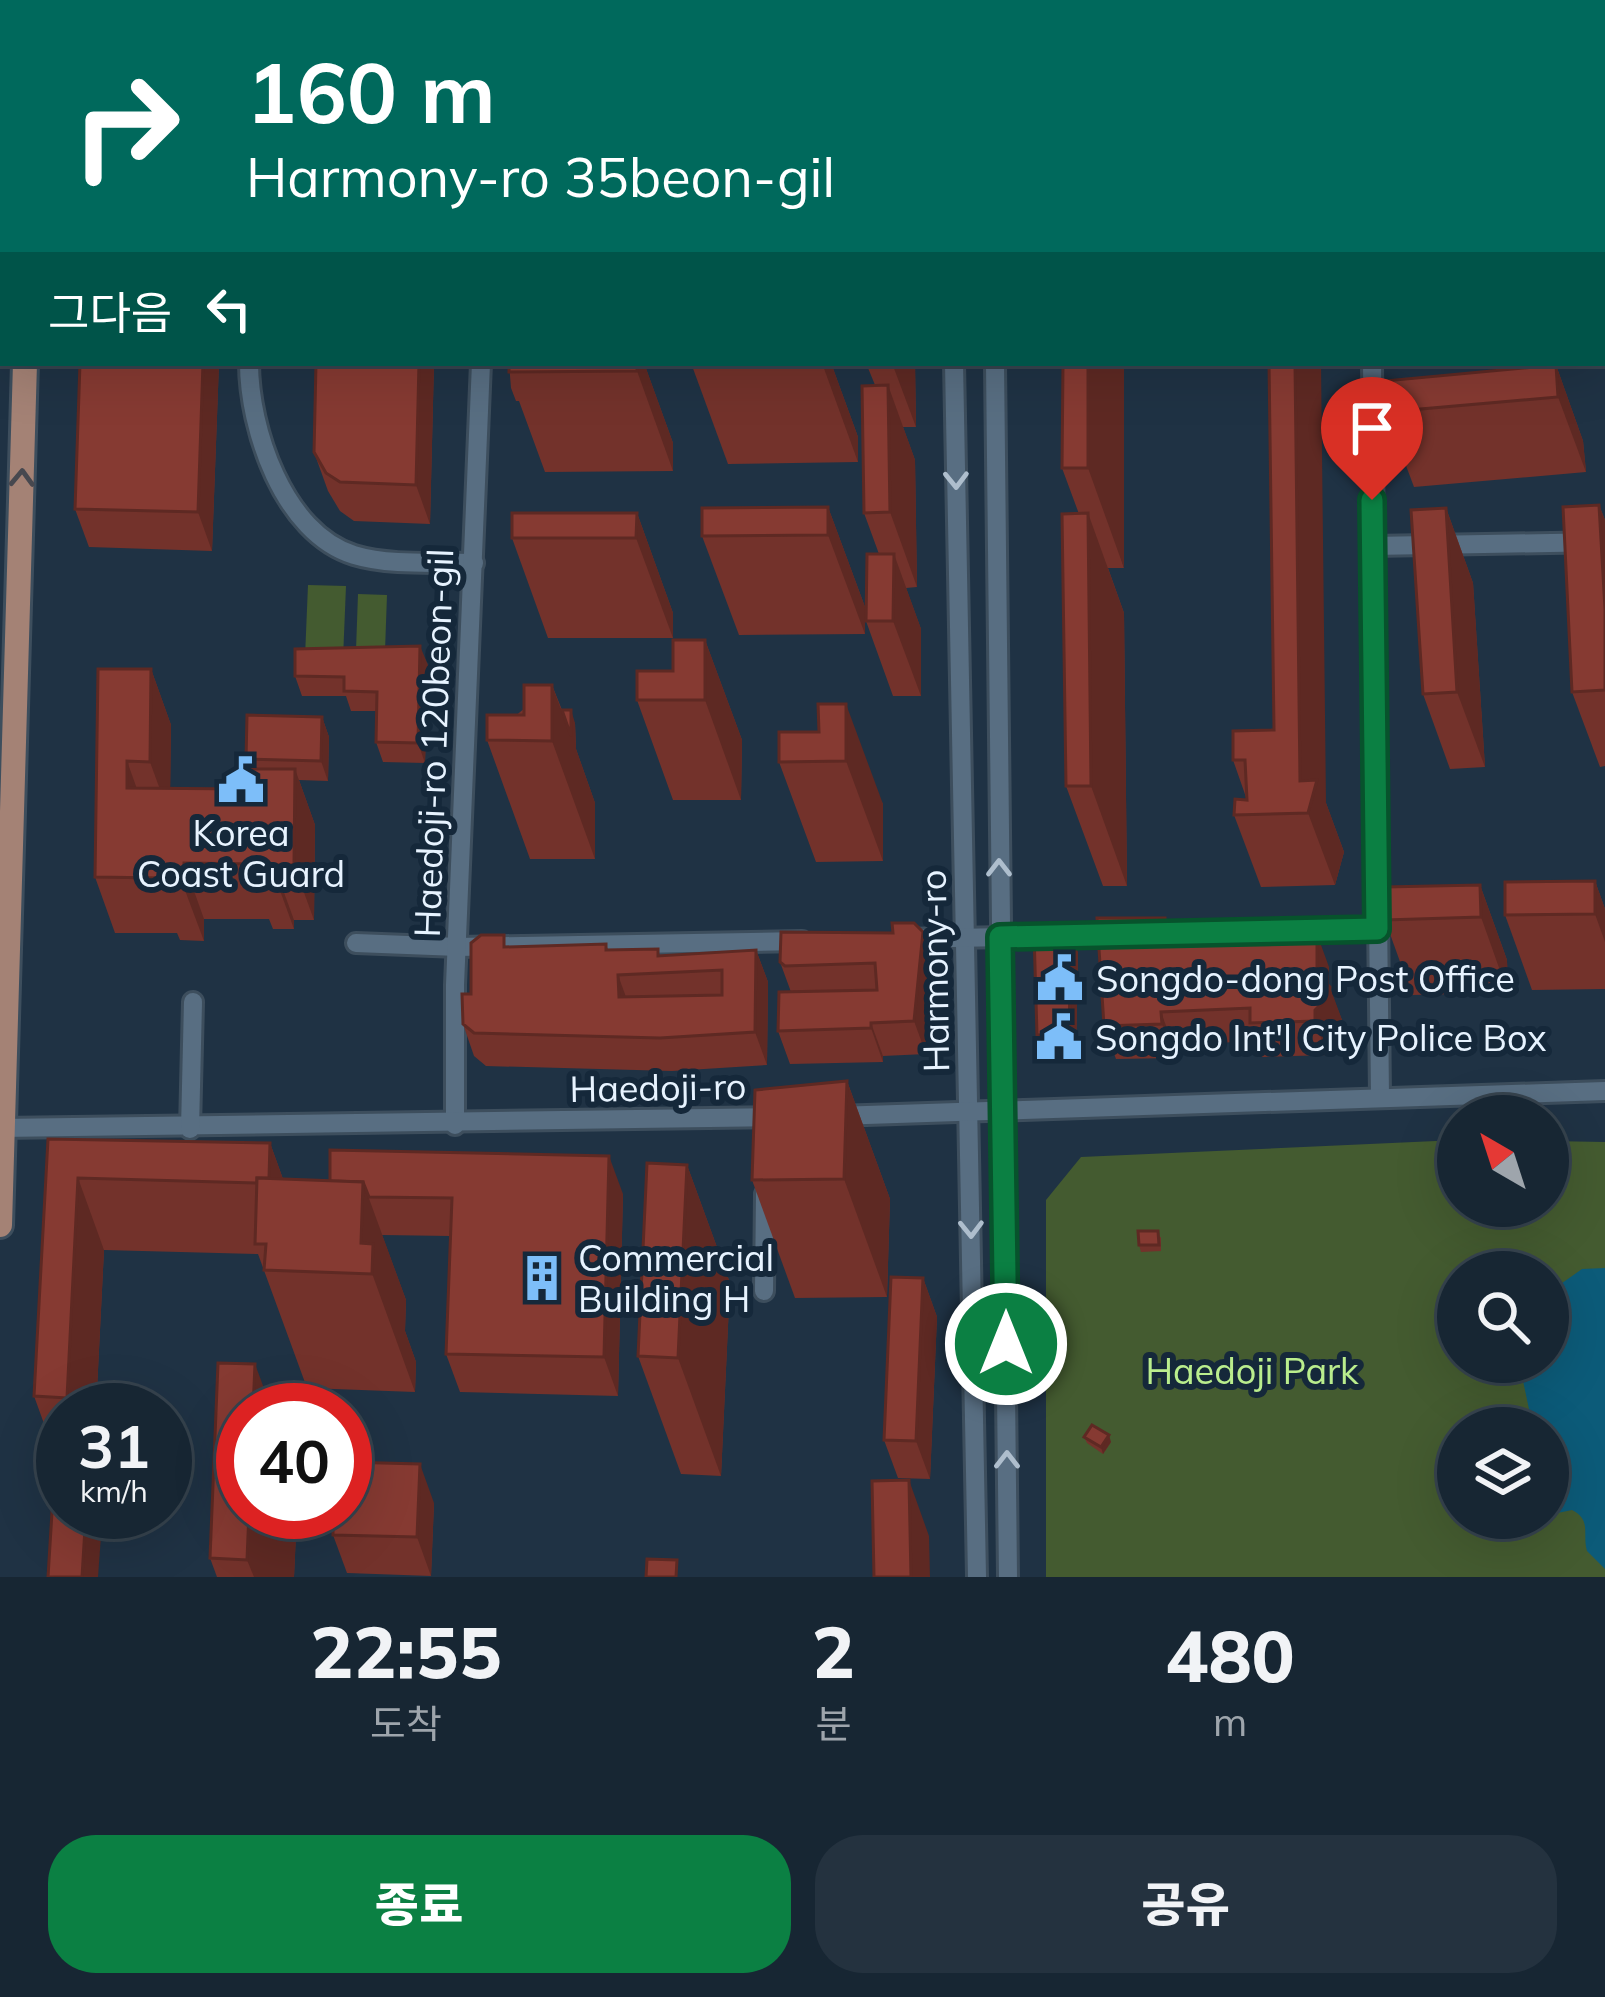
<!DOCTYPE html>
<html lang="ko">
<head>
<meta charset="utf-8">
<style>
  :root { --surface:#172633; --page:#24323f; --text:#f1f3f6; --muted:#9ea5ac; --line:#36434e; --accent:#0b8043 }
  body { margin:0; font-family:Mulish,"Noto Sans KR",sans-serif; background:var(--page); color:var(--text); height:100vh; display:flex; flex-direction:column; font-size:45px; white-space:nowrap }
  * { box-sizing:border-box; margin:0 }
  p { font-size:39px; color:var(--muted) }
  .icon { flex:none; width:66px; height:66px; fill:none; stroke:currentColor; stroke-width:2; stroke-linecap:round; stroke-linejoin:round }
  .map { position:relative; height:1577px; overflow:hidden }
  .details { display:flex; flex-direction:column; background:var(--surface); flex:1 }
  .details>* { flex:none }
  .top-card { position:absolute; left:0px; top:0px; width:1605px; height:366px; box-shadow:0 12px 48px #0002,0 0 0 3px var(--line); background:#00695c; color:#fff; overflow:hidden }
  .needle { width:78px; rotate:321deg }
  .fabs { position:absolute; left:1437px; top:1095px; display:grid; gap:24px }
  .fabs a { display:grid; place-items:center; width:132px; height:132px; border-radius:50%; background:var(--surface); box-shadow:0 12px 48px #0002,0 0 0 3px var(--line); font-size:60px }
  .speed { position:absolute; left:36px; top:1383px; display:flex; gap:24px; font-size:60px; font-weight:700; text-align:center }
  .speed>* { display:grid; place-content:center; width:156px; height:156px; border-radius:50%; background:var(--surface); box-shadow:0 12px 48px #0002,0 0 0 3px var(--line); line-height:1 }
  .speed small { font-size:30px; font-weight:400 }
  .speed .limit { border:18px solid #d22; background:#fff; color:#111 }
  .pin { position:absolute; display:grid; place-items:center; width:102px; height:102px; color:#fff; margin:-123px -51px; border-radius:50% 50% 50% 0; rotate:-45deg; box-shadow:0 0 12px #0007 }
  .pin .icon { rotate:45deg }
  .me { position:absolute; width:132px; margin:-66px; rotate:0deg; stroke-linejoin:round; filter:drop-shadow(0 0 9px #0008) }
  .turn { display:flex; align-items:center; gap:42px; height:252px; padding:0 48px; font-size:54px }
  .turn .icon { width:156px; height:156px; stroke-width:2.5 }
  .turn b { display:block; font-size:84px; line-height:102px }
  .then { display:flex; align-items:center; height:114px; padding:0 48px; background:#0003; gap:24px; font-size:45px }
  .eta { display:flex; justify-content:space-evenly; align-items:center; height:204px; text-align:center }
  .eta b { font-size:72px; font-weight:800; line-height:84px }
  .primary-button { display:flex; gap:24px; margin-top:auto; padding:24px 48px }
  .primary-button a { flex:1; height:138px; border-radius:48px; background:var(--accent); color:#fff; font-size:48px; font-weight:800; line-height:138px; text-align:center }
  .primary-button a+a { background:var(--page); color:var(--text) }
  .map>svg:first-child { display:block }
  .green { fill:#445b30; fill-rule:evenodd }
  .water { fill:#0c5b79 }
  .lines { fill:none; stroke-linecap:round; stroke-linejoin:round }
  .minor-casing { stroke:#3d4e5d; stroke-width:24 }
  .major-casing { stroke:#3d4e5d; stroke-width:30 }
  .minor { stroke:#586e82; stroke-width:18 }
  .major { stroke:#a48275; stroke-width:24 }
  .wall { fill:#73322b }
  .shaded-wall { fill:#5e2923 }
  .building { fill:#863a32; stroke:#5e2923; stroke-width:3; fill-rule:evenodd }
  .oneway { stroke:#47484f }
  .oneway2 { stroke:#aebecd }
  .route-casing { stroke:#07532c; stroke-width:30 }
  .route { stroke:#0b8043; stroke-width:21 }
  .labels { text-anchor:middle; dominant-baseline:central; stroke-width:12; stroke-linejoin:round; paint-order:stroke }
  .street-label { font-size:36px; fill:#e7f3ff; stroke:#15283a }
  .poi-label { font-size:36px; fill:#e7f3ff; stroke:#15283a; text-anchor:start }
  .park-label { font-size:36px; fill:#baed8d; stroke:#15283a }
</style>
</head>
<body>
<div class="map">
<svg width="1605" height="1577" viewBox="0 0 1605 1577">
  <rect width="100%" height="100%" fill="#1f3244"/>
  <g class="green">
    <path d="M308,585L346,586L343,659L305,657Z"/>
    <path d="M358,594L387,595L385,651L356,650Z"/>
    <path d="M1458,1140V1206H1548V1141L1605,1142V1577H1046V1200L1081,1157ZM1458,1272H1548V1362H1458ZM1458,1428H1548V1518H1458Z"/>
  </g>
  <path class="water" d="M1605,1268V1569L1587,1551C1582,1534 1592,1520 1572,1510L1548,1515V1428H1533L1519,1362H1548V1293L1582,1269Z"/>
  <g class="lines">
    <defs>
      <g id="minor">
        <path d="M524,0L552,3"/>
        <path d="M1353,0V3"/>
        <path d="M253,3V0"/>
        <path d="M494,3V0"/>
        <path d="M1602,318H1605"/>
        <path d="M249,363C249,428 283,533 354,555C390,566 436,562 474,563"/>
        <path d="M954,363L977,1577"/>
        <path d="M995,363L1008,1577"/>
        <path d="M1372,363L1380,1096"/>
        <path d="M1372,546L1605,542"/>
        <path d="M1190,933L1377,929"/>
        <path d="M902,939L1120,935"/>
        <path d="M356,943L458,947L802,941"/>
        <path d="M836,1116L1605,1091"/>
        <path d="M455,1125V985L481,363"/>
        <path d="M0,1128L779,1117"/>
        <path d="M190,1129L193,1002"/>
        <path d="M764,1291L765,1194"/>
      </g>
      <g id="major">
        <path d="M36,3L37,0"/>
        <path d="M0,1225L25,363"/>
      </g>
    </defs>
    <use href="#minor" class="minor-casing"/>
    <use href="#major" class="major-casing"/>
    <use href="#minor" class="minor"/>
    <use href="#major" class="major"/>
  </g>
  <g class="wall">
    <rect x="1602" y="11" width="3" height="108"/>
    <path d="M219,363L212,551L89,547L75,509Z"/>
    <path d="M434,363L430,524L354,521L340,511L328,491L314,452Z"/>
    <path d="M509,363H644L673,443V471L545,472L519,401H516L511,388Z"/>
    <path d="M691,363H831L858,437V462L728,464Z"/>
    <path d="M866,363H915L916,427H903L915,460L917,587L906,588L921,629V696H893L866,621L879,554L864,513L875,385Z"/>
    <path d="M1063,363L1124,568H1108L1124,613L1127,886H1103L1066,786L1079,514L1062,468Z"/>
    <path d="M1556,365L1583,441L1586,472L1414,487L1386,412Z"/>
    <path d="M1599,505L1605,520V766L1600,767L1572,692Z"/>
    <path d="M828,507L865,607V634L739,635L702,536Z"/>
    <path d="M1446,508L1473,583L1485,767L1450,769L1423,694Z"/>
    <path d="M637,513L673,613V638H548L512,538Z"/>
    <path d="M705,640L742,740L741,800H673L637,700L673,671Z"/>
    <path d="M428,665L425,763L383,762L376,742V711H351L346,696H302L295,676Z"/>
    <path d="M151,669L171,725L170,788L243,789L250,769L246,759L322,717L329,737L328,781L299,780L315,825L314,920H294V929H273L269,919H204V941L180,940L177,933H115L95,877Z"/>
    <path d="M552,685L562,710L575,723L576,749L595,803V859H530L487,740Z"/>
    <path d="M818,704L883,804V861L816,862L779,762L819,732Z"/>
    <path d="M1233,731L1326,803L1344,852L1335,885L1261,887L1234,815L1247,800L1233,760Z"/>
    <path d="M1595,881L1605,909V989L1532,990L1505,915Z"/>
    <path d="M1480,885L1507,960L1508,993L1412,995L1385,920Z"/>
    <path d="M923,932L935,965L926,1054L883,1056V1062L790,1064L778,1031L791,992L780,962L893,933Z"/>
    <path d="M1170,933L1217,936L1329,967V987L1342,1020L1341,1030L1327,1043V1055L1262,1057L1257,1041L1173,1045L1174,1058L1116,1059L1104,1026Z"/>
    <path d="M606,944L608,950L661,956L756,950L768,982L767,1065L672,1071L486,1066L474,1056L463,1024L471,994L508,947Z"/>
    <path d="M1078,952L1076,1054L1044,1055L1037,1035Z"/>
    <path d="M847,1081L890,1199L887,1297L795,1298L752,1180Z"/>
    <path d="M48,1139L270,1143L283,1179L623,1194L618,1396L460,1392L446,1354L450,1236L382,1235L406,1300L405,1331L416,1362L415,1392L307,1388L258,1254L104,1250L96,1410H63V1468H60L34,1396Z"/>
    <path d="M687,1165L730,1283L721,1476L681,1474L638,1356Z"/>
    <path d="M1161,1237V1251L1141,1252L1139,1245Z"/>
    <path d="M923,1278L937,1317L930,1479L898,1478L884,1440Z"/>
    <path d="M1084,1437L1111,1442L1103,1454L1087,1443Z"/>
    <path d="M434,1503L431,1576L347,1573L333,1535Z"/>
    <path d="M243,1512H297L294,1577H217L210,1558Z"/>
  </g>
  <g class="shaded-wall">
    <path d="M203,363H219L212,551L198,512Z"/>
    <path d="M419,363H434L430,524L416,485Z"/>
    <path d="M637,363H644L673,443V471L637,371Z"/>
    <path d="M822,363H831L858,437V462Z"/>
    <path d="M892,363H915L916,427Z"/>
    <path d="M1088,363H1124V568L1088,468Z"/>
    <path d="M1295,363H1321L1326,803L1344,852L1335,885L1308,813L1300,781Z"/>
    <path d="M1556,365L1583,441L1586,472L1558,397Z"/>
    <path d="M888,385L915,460L917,587L890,512Z"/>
    <path d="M1599,505L1605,520V609Z"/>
    <path d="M828,507L865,607V634L828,535Z"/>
    <path d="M1446,508L1473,583L1485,767L1457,692Z"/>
    <path d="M637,513L673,613V638L636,538Z"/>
    <path d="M1088,513L1124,613L1127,886L1091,786Z"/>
    <path d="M894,554L921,629V696L893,621Z"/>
    <path d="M705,640L742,740L741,800L705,700Z"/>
    <path d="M420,646L428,665L425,763L418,743Z"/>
    <path d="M151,669L171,725L170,817L150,762Z"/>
    <path d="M552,685L571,736V710L575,723L576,749L595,803V859L552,741Z"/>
    <path d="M846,704L883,804V861L846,761Z"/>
    <path d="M322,717L329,737L328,781L321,761Z"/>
    <path d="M127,761L147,817L127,788Z"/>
    <path d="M295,769L315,825L314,920L294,865Z"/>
    <path d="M184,863L204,919V941L183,885Z"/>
    <path d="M274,865L294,920V929L274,874Z"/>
    <path d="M1595,881L1605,909V942L1595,914Z"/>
    <path d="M1480,885L1507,960L1508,993L1481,917Z"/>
    <path d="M923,932L935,965L926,1054L914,1021Z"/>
    <path d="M1071,933L1078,952L1076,1054L1069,1034Z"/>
    <path d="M1317,934L1329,967V995L1330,987L1342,1020L1341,1030L1327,1043V1055L1315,1021Z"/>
    <path d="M756,950L768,982L767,1065L755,1032Z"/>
    <path d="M618,975L630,1008L619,997Z"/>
    <path d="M1161,1012L1173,1045L1174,1058L1162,1024Z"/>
    <path d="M871,1023L883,1056V1062L871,1028Z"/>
    <path d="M847,1081L890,1199L887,1297L844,1179Z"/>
    <path d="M270,1143L296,1215L269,1183Z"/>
    <path d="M609,1156L623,1194L618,1396L604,1357Z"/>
    <path d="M687,1165L730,1283L721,1476L678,1358Z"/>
    <path d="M78,1178L104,1250L96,1410H71L67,1398Z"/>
    <path d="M363,1182L406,1300L405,1331L416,1362L415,1392L361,1243Z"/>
    <path d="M923,1278L937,1317L930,1479L916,1441Z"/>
    <path d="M255,1364L272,1410H253Z"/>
    <path d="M1109,1435L1111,1442L1103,1454L1101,1447Z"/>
    <path d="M420,1464L434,1503L431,1576L417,1537Z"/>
    <path d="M909,1480L929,1536L930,1577H911Z"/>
    <path d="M86,1512H92L101,1536L98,1577H82Z"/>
    <path d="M249,1512H297L294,1577H254L247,1560Z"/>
  </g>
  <g class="building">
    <path d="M80,0H193L192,3H79Z"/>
    <rect x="276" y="0" width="156" height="3"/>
    <rect x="1602" y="11" width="3" height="33"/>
    <path d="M80,363H203L198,512L75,509Z"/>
    <path d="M316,363H419L416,485L340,482L326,473L314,452Z"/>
    <path d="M509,363H637V371L509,372Z"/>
    <path d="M691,363H775L691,364Z"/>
    <path d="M1063,363H1088V468H1062Z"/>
    <path d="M1269,363H1295L1300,781L1317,780L1308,813L1234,815L1235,799L1247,800L1245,760H1233V731L1274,730Z"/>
    <path d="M1556,365L1558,397L1386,412L1384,381Z"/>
    <path d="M888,385L890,512L864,513L862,386Z"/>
    <path d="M1599,505L1605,609V690L1572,692L1563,507Z"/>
    <path d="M828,507V535L702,536V508Z"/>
    <path d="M1446,508L1457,692L1423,694L1411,510Z"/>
    <path d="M512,513H637L636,538H512Z"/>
    <path d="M1088,513L1091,786H1066L1062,514Z"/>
    <path d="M867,554H894L893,621H866Z"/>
    <path d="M673,640H705V700H637V671H673Z"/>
    <path d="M420,646L418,743L376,742L377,692L344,691V677L295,676V649Z"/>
    <path d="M98,669H151L150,762L127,761V788L243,789V769H295L294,865H274V874H253V864L184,863L183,885H160V878L95,877Z"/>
    <path d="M524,685H552V741L487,740V715H524Z"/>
    <path d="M818,704H846V761L779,762V732H819Z"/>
    <path d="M562,710H571V736Z"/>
    <path d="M247,715L322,717L321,761L246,759Z"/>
    <path d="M1595,881V914L1505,915V882Z"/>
    <path d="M1480,885L1481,917L1385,920L1384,887Z"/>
    <path d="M1097,918H1165V935L1204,927L1217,936L1250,935V924L1317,934V974L1330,987L1329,996L1315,1010V1021L1250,1023V1008L1161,1012L1162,1024L1104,1026Z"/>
    <path d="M892,923H914L923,932L914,1021L871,1023V1028L778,1031L779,992L877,990L875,963L785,966L780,962L781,932L893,933Z"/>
    <path d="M1034,933H1071L1069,1034L1037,1035Z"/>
    <path d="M481,935H504V947L606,944V950L658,949V956L756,950L755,1032L660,1038L474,1033L463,1024L462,994H471V943ZM722,970V995L619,997L618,975Z"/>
    <path d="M847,1081L844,1179L752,1180L755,1090Z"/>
    <path d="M48,1139L270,1143L269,1178H257V1183L78,1178L67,1398L34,1396Z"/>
    <path d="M330,1150L609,1156L604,1357L446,1354L452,1198L369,1197L363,1182L330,1181Z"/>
    <path d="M647,1163L687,1165L678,1358L638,1356Z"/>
    <path d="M257,1178L363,1182L361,1243L373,1244L372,1274L264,1270L266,1244H255Z"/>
    <path d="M1138,1231H1158L1159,1245H1139Z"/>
    <path d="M891,1277L923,1278L916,1441L884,1440Z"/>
    <path d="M218,1363L255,1364L253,1410H243V1512H249L247,1560L210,1558Z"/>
    <path d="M1092,1425L1109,1435L1101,1447L1084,1437Z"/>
    <path d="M345,1462L420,1464L417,1537L333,1535V1512H345Z"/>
    <path d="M909,1480L911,1577H874L872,1481Z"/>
    <path d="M53,1496H63V1512H86L82,1577H48Z"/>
    <path d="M647,1559L677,1560L676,1577H646Z"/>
  </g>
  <defs><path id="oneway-chevron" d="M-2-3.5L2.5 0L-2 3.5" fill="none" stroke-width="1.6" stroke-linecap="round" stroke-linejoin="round" transform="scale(3)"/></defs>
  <use class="oneway" href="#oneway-chevron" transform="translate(22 478) rotate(-88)"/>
  <g class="oneway2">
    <use href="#oneway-chevron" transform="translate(956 480) rotate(89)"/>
    <use href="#oneway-chevron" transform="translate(999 868) rotate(-90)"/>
    <use href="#oneway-chevron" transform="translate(971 1229) rotate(89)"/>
    <use href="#oneway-chevron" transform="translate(1007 1460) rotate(-90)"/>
  </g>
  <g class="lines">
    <defs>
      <path id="route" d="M1006,1344L1000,937L1377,929L1372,500"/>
    </defs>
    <use href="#route" class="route-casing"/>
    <use href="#route" class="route"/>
  </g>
  <defs>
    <symbol id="civic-bare" viewBox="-9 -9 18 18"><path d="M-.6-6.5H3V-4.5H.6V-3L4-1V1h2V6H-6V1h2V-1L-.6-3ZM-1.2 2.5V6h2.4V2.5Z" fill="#7dbef9" stroke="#15283a" stroke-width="2.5" paint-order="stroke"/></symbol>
    <symbol id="building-bare" viewBox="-9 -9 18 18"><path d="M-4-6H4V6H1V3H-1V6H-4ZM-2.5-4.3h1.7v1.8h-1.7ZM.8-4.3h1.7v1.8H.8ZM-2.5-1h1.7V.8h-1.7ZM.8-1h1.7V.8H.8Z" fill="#7dbef9" stroke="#15283a" stroke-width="2.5" paint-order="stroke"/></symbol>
  </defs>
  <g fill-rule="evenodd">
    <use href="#civic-bare" x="208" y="747" width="66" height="66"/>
    <use href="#civic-bare" x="1027" y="945" width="66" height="66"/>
    <use href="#civic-bare" x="1026" y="1004" width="66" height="66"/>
    <use href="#building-bare" x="509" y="1245" width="66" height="66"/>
  </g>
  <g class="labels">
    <g class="street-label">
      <text transform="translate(433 743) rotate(-88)">Haedoji-ro 120beon-gil</text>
      <text transform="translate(934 971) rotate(-91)">Harmony-ro</text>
      <text transform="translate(658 1087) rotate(-1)">Haedoji-ro</text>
    </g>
    <g class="poi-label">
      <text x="241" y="832" text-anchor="middle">Korea<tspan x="241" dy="41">Coast Guard</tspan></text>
      <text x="1096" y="978">Songdo-dong Post Office</text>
      <text x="1095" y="1037">Songdo Int'l City Police Box</text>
      <text x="578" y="1257">Commercial<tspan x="578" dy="41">Building H</tspan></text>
    </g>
    <g class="park-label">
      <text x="1252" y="1370">Haedoji Park</text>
    </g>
  </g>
</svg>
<div class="fabs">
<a><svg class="needle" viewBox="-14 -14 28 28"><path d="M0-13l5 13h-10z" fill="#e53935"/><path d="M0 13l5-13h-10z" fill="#9ea5ac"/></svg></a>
<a><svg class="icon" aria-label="search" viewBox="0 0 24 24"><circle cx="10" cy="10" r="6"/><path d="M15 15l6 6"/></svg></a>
<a><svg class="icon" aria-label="layers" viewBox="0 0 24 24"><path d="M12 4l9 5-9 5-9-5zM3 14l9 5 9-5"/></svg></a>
</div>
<div class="speed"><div>31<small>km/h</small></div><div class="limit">40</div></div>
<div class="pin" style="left:1372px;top:500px;background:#d93025"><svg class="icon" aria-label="arrive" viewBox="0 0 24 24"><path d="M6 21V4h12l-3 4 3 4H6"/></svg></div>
<svg class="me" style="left:1006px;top:1344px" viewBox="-20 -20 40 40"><circle r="17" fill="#0b8043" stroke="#fff" stroke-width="3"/><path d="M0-11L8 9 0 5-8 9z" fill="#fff"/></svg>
<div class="top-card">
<div class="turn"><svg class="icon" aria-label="right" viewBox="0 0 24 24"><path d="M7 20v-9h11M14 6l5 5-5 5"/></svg><div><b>160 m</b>Harmony-ro 35beon-gil</div></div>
<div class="then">그다음<svg class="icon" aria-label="left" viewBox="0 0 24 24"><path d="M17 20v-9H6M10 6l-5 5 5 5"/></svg></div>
</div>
</div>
<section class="details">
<div class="eta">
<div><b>22:55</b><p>도착</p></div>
<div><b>2</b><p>분</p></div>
<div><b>480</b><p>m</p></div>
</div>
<div class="primary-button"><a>종료</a><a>공유</a></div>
</section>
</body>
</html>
